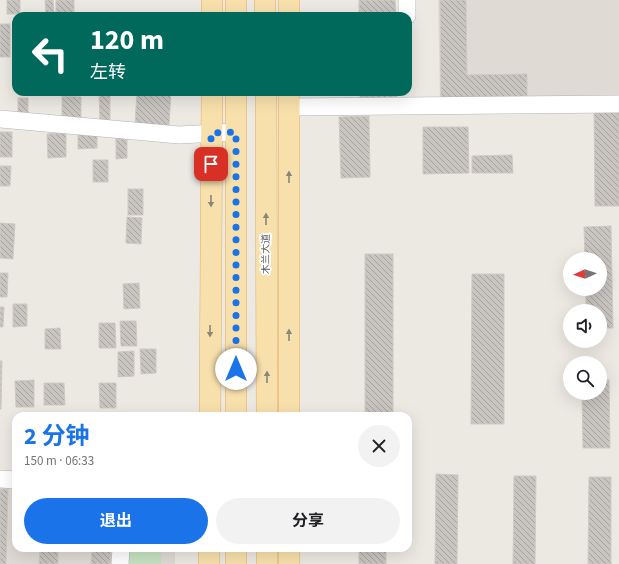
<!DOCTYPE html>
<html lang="zh">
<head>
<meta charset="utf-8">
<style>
  :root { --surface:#fff; --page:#f2f2f2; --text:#202124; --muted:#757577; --accent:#1a73e8 }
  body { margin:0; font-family:"Source Sans 3","Noto Sans SC",sans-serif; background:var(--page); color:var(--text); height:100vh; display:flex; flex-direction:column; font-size:15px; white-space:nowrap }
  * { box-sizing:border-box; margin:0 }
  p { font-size:13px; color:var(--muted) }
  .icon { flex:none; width:22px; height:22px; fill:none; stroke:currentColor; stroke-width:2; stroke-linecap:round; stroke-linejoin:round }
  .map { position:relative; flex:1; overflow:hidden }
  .panel { position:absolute; left:12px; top:412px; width:400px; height:140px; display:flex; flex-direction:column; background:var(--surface); border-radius:12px; box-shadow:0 4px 16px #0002 }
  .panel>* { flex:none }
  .guide { position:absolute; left:12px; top:12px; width:400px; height:84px; border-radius:12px; box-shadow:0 4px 16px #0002; background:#00695c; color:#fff; overflow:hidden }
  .needle { width:26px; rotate:267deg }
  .buttons { position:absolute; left:563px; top:252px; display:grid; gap:8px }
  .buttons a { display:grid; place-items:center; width:44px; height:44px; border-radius:50%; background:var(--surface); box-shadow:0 4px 16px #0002; font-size:20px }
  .pin { position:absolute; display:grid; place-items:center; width:34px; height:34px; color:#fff; margin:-17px; border-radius:8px; box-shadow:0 2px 6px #0006 }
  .me { position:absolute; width:44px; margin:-22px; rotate:0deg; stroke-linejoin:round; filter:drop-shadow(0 0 3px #0008) }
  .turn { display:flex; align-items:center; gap:14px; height:84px; padding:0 12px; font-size:18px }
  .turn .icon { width:52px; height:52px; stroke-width:2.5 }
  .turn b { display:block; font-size:28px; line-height:34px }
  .round { display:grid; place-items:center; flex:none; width:42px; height:42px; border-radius:21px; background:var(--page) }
  .headline { display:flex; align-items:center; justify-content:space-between; height:68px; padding:0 12px }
  h1 { font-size:24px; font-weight:700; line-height:30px; color:var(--accent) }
  .cta { display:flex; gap:8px; margin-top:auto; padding:8px 12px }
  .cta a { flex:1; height:46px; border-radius:24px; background:var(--accent); color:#fff; font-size:16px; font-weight:700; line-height:46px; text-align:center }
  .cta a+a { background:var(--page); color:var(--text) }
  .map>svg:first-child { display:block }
  .education { fill:#dfdad4 }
  .grass { fill:#c6e2c1 }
  .building { fill:url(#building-back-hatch); stroke:#d0c9c2 }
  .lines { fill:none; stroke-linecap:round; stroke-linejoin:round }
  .minor-casing { stroke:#b0b4b7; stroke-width:18 }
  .major-casing { stroke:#e4ac64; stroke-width:22 }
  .minor { stroke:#fff; stroke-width:17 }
  .major { stroke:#f7e0ac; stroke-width:21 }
  .oneway { fill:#8a8678 }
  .route { stroke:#1a73e8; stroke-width:7; stroke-dasharray:0 12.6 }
  .labels { text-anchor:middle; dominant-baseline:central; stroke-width:3.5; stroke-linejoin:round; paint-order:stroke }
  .street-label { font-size:10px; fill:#5b5f62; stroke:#fff }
</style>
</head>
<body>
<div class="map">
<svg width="619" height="564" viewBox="0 0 619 564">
  <defs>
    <pattern id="building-back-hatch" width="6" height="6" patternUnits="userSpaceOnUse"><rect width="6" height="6" fill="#c8c4c0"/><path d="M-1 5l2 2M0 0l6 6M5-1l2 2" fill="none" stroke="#a5a29f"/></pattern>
  </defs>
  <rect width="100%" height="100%" fill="#ece9e3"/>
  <g class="education">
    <path d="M438,0H619V100L440,104Z"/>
    <path d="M0,484L16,485V548H175V564H0Z"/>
  </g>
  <rect class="grass" x="127" y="548" width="34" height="16"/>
  <g class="building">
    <rect x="7" y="0" width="13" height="14"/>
    <path d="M45,0H53L54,14H46Z"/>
    <rect x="56" y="0" width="18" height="15"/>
    <path d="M359,0H395L396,16H359Z"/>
    <path d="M440,0H466L467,75L527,74V101L441,102Z"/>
    <rect x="0" y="24" width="10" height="33"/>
    <path d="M137,92H171L169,126L135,124Z"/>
    <path d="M360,92H397V99L360,100Z"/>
    <path d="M99,95H110V120L100,121Z"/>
    <path d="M62,96L81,97V120H62Z"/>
    <rect x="18" y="98" width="10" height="20"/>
    <path d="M594,109H619V206H595Z"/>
    <path d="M369,116L370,177L341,178L339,117Z"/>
    <path d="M423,127H468L469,173L423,174Z"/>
    <rect x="0" y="132" width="12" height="25"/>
    <path d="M78,132H97V148L78,149Z"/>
    <path d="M66,133V157L48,158L47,134Z"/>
    <path d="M116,134H127V158L116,159Z"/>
    <path d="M512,155L513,173H472V156Z"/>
    <rect x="93" y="160" width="15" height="22"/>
    <path d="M0,166H11L10,186H0Z"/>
    <rect x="128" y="189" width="15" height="26"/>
    <path d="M127,217L142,218L141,244L126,243Z"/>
    <path d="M0,223L15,224L13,259L0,258Z"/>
    <path d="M611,226L613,328H600V311H586V289H600V259H585L584,227Z"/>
    <rect x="365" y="254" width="28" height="162"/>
    <path d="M0,273H8L7,297H0Z"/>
    <path d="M472,274H504V424H471Z"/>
    <path d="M139,283L140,308L124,309L123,284Z"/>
    <path d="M13,304H27V326L13,327Z"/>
    <path d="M0,307H4L3,327H0Z"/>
    <path d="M120,321H136L137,346H121Z"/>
    <path d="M99,323H115L116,348H99Z"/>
    <path d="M60,328L61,349H45V329Z"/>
    <path d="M140,349H156V373L141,374Z"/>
    <path d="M134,351V376L118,377V352Z"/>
    <path d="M0,361H2L1,409H0Z"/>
    <path d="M34,380V407H16L15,381Z"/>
    <path d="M600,380H609L610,448H583L582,393H600Z"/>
    <path d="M44,383H64L65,405H44Z"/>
    <path d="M99,383H116V408H100Z"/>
    <path d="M436,474L458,475L457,564H435Z"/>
    <path d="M514,476H536L535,564H513Z"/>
    <path d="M589,477H611V564H588Z"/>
    <path d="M0,489H8L6,564H0Z"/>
    <path d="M40,548H58V564H39Z"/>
    <path d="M92,548H111L110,564H91Z"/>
    <rect x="359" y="548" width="27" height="16"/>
  </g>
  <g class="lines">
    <defs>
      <g id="minor">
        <path d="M407,0V16"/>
        <path d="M289,107L619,104"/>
        <path d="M0,119L179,135L236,132"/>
        <path d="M0,479L16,480"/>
        <path d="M120,564L121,548"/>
      </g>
      <g id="major">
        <path d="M265,0V16"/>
        <path d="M212,16V0"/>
        <path d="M236,16V0"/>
        <path d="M289,16V0"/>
        <path d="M266,92L267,416"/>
        <path d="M210,416L212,92"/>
        <path d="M236,416V92"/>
        <path d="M289,416V92"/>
        <path d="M267,548V564"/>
        <path d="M209,564V548"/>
        <path d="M236,564V548"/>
        <path d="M289,564V548"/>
      </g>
    </defs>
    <use href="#minor" class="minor-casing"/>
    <use href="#major" class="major-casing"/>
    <use href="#minor" class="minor"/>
    <use href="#major" class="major"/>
  </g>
  <defs><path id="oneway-solid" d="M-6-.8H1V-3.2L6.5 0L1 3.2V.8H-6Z"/></defs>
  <g class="oneway">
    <use href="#oneway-solid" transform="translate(289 177) rotate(-90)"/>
    <use href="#oneway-solid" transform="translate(211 201) rotate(90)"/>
    <use href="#oneway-solid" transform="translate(266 219) rotate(-90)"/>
    <use href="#oneway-solid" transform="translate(210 331) rotate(90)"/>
    <use href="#oneway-solid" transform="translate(289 335) rotate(-90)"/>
    <use href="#oneway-solid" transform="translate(267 377) rotate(-90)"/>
  </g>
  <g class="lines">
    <path class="route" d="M211,164V133L236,132V369"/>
  </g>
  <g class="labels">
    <g class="street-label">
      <text transform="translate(266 254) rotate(-90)">木兰大道</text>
    </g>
  </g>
</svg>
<div class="buttons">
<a><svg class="needle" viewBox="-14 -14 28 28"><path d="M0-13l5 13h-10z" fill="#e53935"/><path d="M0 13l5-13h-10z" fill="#757577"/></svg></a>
<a><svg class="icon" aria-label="sound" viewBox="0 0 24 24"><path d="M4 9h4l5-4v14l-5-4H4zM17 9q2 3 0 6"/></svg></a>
<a><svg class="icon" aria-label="search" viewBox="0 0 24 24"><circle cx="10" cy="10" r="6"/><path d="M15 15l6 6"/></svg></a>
</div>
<div class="pin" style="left:211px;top:164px;background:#d93025"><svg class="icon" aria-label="arrive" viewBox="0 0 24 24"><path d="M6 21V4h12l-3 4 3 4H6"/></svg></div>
<svg class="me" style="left:236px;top:369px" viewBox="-20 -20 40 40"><circle r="19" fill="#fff"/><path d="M0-13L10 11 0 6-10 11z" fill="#1a73e8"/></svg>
<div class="guide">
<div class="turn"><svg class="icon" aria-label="left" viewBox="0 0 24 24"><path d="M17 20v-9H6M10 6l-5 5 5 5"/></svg><div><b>120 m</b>左转</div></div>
</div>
<section class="panel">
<div class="headline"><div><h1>2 分钟</h1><p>150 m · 06:33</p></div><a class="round"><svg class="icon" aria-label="close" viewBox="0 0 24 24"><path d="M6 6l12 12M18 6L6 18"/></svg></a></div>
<div class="cta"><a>退出</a><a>分享</a></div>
</section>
</div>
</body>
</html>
